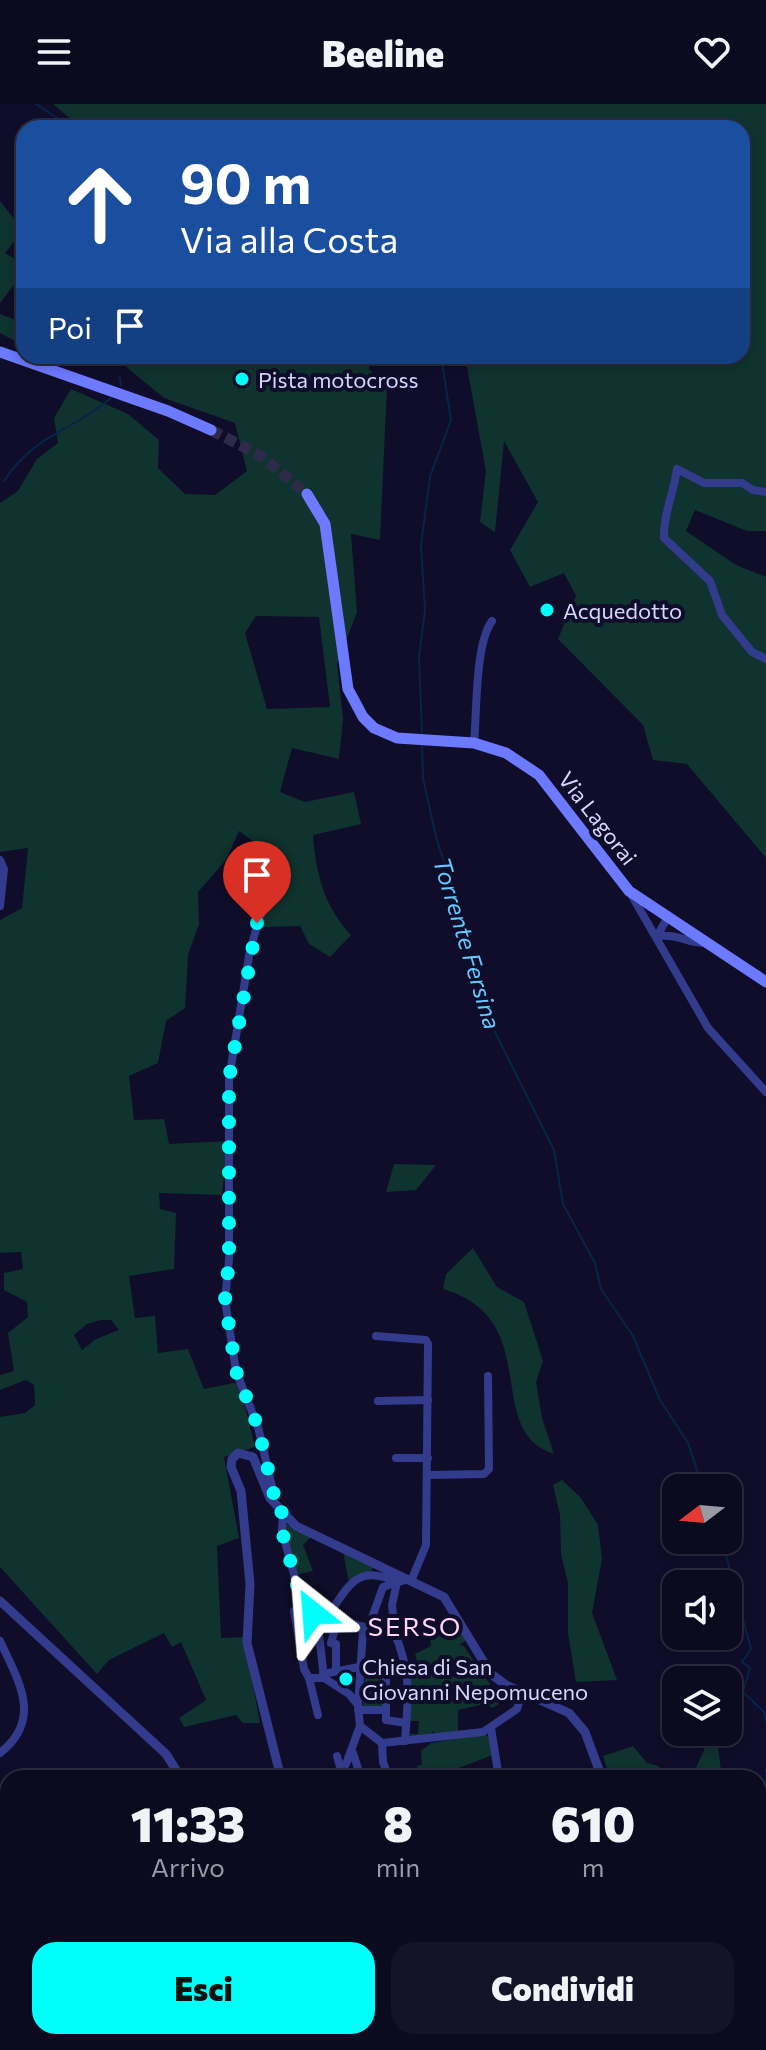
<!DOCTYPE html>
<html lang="it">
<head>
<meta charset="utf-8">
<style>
  :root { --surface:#0b0a1f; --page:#141328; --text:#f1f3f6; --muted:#9a9aa4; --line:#2b2b3d; --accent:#01fffa }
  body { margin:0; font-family:Commissioner,sans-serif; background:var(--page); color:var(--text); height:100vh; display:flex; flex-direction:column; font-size:30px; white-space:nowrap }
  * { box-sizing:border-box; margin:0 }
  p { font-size:26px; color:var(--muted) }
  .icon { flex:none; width:44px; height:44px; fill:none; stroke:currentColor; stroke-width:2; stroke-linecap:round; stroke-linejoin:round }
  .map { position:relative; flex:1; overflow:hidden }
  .details { position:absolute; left:0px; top:1666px; width:766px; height:280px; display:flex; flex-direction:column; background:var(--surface); border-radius:24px 24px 0 0; box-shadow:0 4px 12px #0003,0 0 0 2px var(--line) }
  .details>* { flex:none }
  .banner { position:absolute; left:16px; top:16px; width:734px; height:244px; border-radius:24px; box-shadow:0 4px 12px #0003,0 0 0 2px var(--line); background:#1a4fa0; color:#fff; overflow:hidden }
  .needle { width:52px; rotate:254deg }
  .controls { position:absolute; left:662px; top:1370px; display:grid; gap:16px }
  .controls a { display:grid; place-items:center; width:80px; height:80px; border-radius:16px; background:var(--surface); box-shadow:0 4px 12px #0003,0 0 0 2px var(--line); font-size:40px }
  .pin { position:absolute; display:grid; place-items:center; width:68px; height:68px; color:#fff; margin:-82px -34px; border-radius:50% 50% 50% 0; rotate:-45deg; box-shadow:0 0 8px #0007 }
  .pin .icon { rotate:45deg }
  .me { position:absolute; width:88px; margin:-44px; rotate:332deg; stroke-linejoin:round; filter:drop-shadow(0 0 6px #0008) }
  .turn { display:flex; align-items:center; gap:28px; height:168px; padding:0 32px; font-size:36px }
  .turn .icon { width:104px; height:104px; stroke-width:2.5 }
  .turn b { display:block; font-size:56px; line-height:68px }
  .then { display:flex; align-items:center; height:76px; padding:0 32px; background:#0003; gap:16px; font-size:30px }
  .eta { display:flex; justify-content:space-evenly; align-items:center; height:136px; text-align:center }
  .eta b { font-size:48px; font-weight:800; line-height:56px }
  .action { display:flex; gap:16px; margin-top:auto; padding:16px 32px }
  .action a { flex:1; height:92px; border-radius:24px; background:var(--accent); color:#111; font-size:32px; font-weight:800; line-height:92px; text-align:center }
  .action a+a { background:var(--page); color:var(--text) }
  header { display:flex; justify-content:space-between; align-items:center; height:104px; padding:0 32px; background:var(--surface); font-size:36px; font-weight:800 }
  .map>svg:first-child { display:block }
  .green { fill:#0f332e; fill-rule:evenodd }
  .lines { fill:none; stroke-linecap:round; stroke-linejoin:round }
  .stream { stroke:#05264a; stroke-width:2 }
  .secondary-tunnel { stroke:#2d2b49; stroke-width:11; stroke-dasharray:11 5.5; stroke-linecap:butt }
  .minor { stroke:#333b8d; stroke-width:8 }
  .tertiary { stroke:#333b8d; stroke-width:9 }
  .secondary { stroke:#6c7aff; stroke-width:11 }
  .route { stroke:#01fffa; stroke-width:14; stroke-dasharray:0 25.2 }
  .poi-dot { fill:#01fffa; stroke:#0f0d29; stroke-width:3 }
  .labels { text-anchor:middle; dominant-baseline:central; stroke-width:8; stroke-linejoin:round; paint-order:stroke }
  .poi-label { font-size:22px; fill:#d5d5ff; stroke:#0f0d29; text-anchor:start }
  .street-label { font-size:22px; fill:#d5d5ff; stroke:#0f0d29 }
  .water-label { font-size:24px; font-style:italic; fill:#63caff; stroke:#0f0d29 }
  .quarter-label { font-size:26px; letter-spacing:2px; fill:#ffd7f5; stroke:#0f0d29 }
</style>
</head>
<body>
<header><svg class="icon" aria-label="menu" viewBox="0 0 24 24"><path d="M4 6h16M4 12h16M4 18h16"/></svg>Beeline<svg class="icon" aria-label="heart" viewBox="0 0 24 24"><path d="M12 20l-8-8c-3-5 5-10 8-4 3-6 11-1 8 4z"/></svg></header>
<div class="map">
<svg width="766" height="1946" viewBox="0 0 766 1946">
  <rect width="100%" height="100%" fill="#0f0d29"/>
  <g class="green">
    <path d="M53,0H766V427H747L695,406L686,427L736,461L766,473V754L687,660L653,656L643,621L558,535L576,492L564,469L530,483L510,446L538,398L504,337L495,428L480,418L486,367L465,252H742V24H81Z"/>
    <path d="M0,97L23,126L5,149L24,160V168L0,199Z"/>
    <path d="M0,210L24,219V242L0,229Z"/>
    <path d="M113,252H370L369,265L387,283L380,436L351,430L357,508L337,560L343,615L339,655L292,644L280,688L305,698L354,688L361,720L313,731C316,770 324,802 351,831L330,853L309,840L300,822L263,823L260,815L285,760L239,727L226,756L198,788L199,820L188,851L185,904L166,917L158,959L129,972L134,1016L164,1015L169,1040L228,1037L222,1091L159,1089L160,1105L176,1109L174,1165L129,1172L135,1214L155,1212L158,1249L188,1245L204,1285L239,1278L255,1343L224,1353L239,1434L217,1442L221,1534L244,1533L260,1619H243L236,1611L184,1623L179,1614L206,1596L181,1538L172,1543L164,1529L109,1556L97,1570L0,1463V1313L25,1309L35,1301L34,1281L26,1276L0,1286V1271L14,1267L8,1229L28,1213L27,1198L4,1186V1169L23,1165L21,1148L0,1149V816L22,804L28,744L0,748V399L18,387L37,355L58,339L54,314L71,285L128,310L159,336L158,364L185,390L215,391L247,367L235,319L164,294ZM256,512L319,513L330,603L267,605L245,529ZM101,1216H111L119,1226L96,1235L82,1246L74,1231L87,1220Z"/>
    <path d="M394,1060L436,1061L416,1086L386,1088Z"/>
    <path d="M473,1144L497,1183L524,1198L543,1257L536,1278L542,1314L554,1350C481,1327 546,1215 443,1185L446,1170Z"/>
    <path d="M562,1376L581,1394L598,1421L602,1455L592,1509L617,1576L576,1578L568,1529V1479L561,1450L560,1411L553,1381Z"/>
    <path d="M283,1418L311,1433L303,1441L313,1467L296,1471Z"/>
    <path d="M343,1447L373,1462L371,1468L349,1479Z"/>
    <path d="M457,1518L467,1536L459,1541L464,1542C470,1552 500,1593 501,1598L493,1604L484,1600L458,1606V1628L438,1631L432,1627L433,1632H411L408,1629L409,1626L410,1630H418L419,1617H408L412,1593L408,1561L417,1557L415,1550L431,1542L430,1535L434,1536L442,1524L448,1529Z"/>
    <path d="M384,1567L385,1604L363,1605L365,1568Z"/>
    <path d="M712,1628H716L722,1674H676L695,1666Z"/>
    <path d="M484,1630L489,1633L493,1651L432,1674H408L417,1672V1662L422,1660L421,1647L431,1639Z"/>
    <path d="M633,1642L647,1659L659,1662L663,1674H610L603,1652Z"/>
    <path d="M0,1806L8,1808V1938H278L279,1946H0Z"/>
    <path d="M326,1938H398L402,1946H327Z"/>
  </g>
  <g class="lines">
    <g class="stream">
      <path d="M36,0L72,24"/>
      <path d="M120,273L121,282"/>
      <path d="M4,377C37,328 70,329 111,294"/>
      <path d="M422,629L419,553L425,506L421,441L430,373L451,316L441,252"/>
      <path d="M422,639L423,674L436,733L458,802L469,858L486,910L554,1046L563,1100L595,1159L601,1185L633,1232L660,1296L688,1339L703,1384"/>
      <path d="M722,1436L751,1545L742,1558L750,1564L743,1588L764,1608L766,1618"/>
      <path d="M766,1666V1710"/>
      <path d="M758,1934L766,1933"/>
      <path d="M677,1938L685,1946"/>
      <path d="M576,1946L585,1938"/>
      <path d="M715,1946L742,1938"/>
    </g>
    <path class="secondary-tunnel" d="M211,326L261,352L307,390"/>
    <g class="minor">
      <path d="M766,388L753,386L742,379H704L677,365C674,388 663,411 664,434L710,477L722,511L752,548L766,555"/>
      <path d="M474,639C477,607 475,540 492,517"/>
      <path d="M0,756L4,765L0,802"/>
      <path d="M632,792L708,924L766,988"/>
      <path d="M262,807L250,846L229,975V1156L225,1196L236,1267L258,1323L274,1391L270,1394"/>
      <path d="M657,832C682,830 685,839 706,839"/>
      <path d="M657,832L668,813"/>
      <path d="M376,1232L426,1236L428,1240L426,1441L412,1475"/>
      <path d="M378,1297L428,1296"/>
      <path d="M396,1354H428"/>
      <path d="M428,1371L484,1370L489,1365L488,1272"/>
      <path d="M283,1410L282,1427L303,1503L317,1512"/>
      <path d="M303,1503L294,1507L304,1565L309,1574H324"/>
      <path d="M317,1512L395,1530C412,1571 408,1595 405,1637"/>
      <path d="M317,1512L324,1574"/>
      <path d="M327,1513C349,1482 356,1459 397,1478L392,1501L395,1530"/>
      <path d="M0,1537C19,1578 43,1615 0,1649"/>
      <path d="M336,1565V1540L331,1539L338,1514"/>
      <path d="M323,1570L359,1563"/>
      <path d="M309,1574L318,1611"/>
      <path d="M324,1574L349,1590L358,1601"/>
      <path d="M358,1606H386V1616L406,1619"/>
      <path d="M386,1606V1575"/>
      <path d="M491,1624L499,1674"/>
      <path d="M382,1639L483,1628L517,1605L522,1589"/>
      <path d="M353,1649L361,1674"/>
      <path d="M337,1652L340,1663"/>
      <path d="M346,1660L360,1622"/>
      <path d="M389,1674L383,1658L382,1639L360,1622L358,1601L363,1527L370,1519L383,1483L408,1475"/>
      <path d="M665,1938L673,1946"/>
      <path d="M479,1946L485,1938"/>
      <path d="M557,1946L570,1938"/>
      <path d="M588,1946L591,1938"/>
    </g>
    <g class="tertiary">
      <path d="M0,1497L166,1650L181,1674"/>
      <path d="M281,1674L247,1539L250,1480L241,1387L231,1363L232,1355L238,1349L253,1353L270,1394L296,1422L444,1493L491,1570L506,1581L569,1609L585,1628L602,1674"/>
      <path d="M758,1834L766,1833"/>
    </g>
    <g class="secondary">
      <path d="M0,248L168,307L211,326"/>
      <path d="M307,390L325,420L348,585L363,613L374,624L397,634L474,639L506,649L539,671L629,787L766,878"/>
    </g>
  </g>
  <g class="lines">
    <path class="route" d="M257,819L229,975V1156L225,1196L236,1267L258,1323L274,1391L270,1394L283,1410L282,1427L303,1503L313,1509"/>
  </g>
  <g class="poi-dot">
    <circle cx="242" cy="275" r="8"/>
    <circle cx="547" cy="506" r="8"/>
    <circle cx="346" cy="1575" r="8"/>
  </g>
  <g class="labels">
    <g class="poi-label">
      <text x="258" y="275">Pista motocross</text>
      <text x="563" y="506">Acquedotto</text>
      <text x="362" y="1562">Chiesa di San<tspan x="362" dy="25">Giovanni Nepomuceno</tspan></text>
    </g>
    <g class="street-label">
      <text transform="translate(598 714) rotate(52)">Via Lagorai</text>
    </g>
    <g class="water-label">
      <text transform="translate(468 839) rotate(73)">Torrente Fersina</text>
    </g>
    <g class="quarter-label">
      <text x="415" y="1521">SERSO</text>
    </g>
  </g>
</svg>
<div class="controls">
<a><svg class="needle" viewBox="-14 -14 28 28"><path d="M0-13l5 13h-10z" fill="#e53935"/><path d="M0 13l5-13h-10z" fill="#9a9aa4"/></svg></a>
<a><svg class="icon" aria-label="sound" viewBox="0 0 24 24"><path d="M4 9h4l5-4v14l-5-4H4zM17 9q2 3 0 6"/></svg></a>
<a><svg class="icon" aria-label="layers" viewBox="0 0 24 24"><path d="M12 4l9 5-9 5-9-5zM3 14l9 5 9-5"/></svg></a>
</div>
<div class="pin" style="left:257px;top:819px;background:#d93025"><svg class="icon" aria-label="arrive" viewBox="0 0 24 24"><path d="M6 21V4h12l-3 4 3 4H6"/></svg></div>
<svg class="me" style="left:313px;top:1509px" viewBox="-20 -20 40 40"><path d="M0-17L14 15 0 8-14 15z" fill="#01fffa" stroke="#fff" stroke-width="4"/></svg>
<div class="banner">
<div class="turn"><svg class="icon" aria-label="ahead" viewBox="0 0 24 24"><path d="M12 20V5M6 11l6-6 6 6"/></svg><div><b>90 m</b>Via alla Costa</div></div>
<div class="then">Poi<svg class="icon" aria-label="arrive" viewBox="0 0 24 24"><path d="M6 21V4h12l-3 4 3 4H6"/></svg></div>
</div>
<section class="details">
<div class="eta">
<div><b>11:33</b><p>Arrivo</p></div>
<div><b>8</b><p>min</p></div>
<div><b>610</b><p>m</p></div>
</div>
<div class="action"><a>Esci</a><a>Condividi</a></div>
</section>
</div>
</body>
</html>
